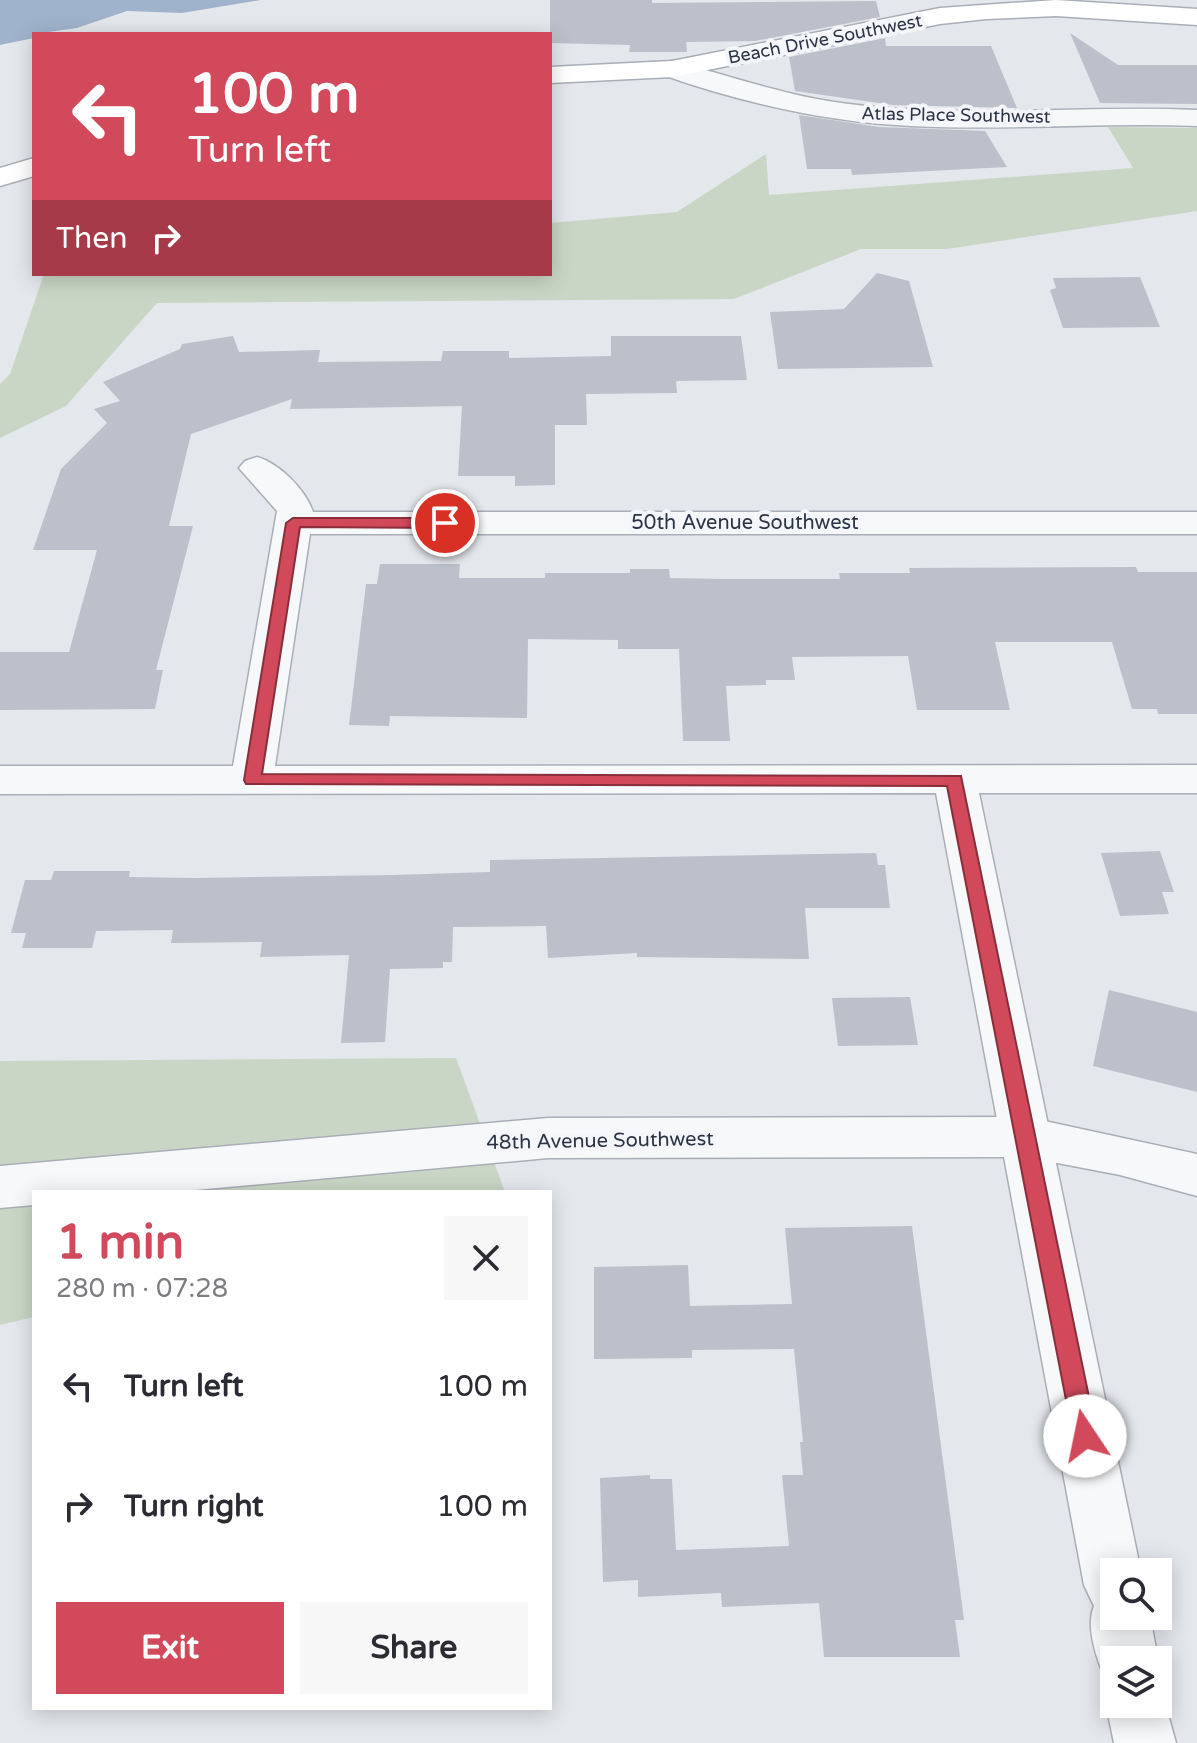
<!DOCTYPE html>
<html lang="en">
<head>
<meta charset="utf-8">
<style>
  :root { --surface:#fff; --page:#f7f7f7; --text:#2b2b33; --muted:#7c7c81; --accent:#d1495b }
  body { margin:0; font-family:"Varela Round",sans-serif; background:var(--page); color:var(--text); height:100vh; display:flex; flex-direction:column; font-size:30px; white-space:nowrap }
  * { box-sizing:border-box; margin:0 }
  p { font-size:26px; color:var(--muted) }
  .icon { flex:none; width:44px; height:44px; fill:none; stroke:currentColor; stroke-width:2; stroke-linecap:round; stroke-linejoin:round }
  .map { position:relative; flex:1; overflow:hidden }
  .sheet { position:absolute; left:32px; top:1190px; width:520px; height:520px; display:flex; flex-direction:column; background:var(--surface); border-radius:0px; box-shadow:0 4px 20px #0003 }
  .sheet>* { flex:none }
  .hud { position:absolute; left:32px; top:32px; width:520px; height:244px; border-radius:0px; box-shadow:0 4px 20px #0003; background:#d1495b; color:#fff; overflow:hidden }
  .controls { position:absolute; left:1100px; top:1558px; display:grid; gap:16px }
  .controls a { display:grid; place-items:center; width:72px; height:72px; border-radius:0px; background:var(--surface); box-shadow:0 4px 20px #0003; font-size:40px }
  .pin { position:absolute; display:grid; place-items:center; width:68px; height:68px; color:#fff; margin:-34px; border:4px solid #fff; border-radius:50%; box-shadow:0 2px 8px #0007 }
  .me { position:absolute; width:88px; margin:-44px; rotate:349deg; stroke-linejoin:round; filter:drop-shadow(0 0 6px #0008) }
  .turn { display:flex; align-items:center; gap:28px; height:168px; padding:0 24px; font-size:36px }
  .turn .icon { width:104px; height:104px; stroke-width:2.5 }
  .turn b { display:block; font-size:56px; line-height:68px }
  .then { display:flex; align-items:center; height:76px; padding:0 24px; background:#0003; gap:16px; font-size:30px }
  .round { display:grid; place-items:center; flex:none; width:84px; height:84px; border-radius:0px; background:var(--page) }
  .head { display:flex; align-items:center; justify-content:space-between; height:136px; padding:0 24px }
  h1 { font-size:48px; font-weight:700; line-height:60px; color:var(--accent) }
  .cta { display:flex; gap:16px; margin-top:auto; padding:16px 24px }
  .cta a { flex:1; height:92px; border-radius:0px; background:var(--accent); color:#fff; font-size:32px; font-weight:700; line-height:92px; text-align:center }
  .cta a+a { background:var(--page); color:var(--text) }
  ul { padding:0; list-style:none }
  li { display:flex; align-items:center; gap:24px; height:120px; padding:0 24px }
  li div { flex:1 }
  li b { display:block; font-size:30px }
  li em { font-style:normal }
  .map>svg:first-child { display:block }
  .green { fill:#c9d6c5 }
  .water { fill:#9fb4cc }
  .building { fill:#bbc0ca }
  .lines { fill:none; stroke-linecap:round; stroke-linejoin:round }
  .minor-casing { stroke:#a9aeb7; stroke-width:3 }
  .tertiary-casing { stroke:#a9aeb7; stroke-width:3 }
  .secondary-casing { stroke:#a9aeb7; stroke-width:3 }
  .minor { fill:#f7f8fa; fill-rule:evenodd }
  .tertiary { fill:#f7f8fa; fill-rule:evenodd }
  .secondary { fill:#fff; fill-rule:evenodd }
  .route { fill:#d1495b; stroke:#882f3b; stroke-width:2 }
  .labels { text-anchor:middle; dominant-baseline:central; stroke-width:8; stroke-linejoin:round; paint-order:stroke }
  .far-street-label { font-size:18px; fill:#2b3445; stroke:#f4f6f9 }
  .street-label { font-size:20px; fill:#2b3445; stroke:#f4f6f9 }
</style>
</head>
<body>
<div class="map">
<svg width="1197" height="1743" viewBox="0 0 1197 1743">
  <rect width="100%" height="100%" fill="#e4e7ec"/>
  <g class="green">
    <path d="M1108,127L1197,128V211L947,249H861L734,299L157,303L66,406L0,438V384L10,374L44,274H550V223L677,212L766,154L769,195L1133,168Z"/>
    <path d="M456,1058L505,1192H34V1317L0,1325V1061Z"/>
  </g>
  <path class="water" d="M0,0H261L182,13L127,11L77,28L34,34V38L0,45Z"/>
  <g class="building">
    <path d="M550,0H652V3L876,1L880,17L755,41L686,42L687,52H629L630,45L550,43Z"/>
    <path d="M1070,33L1118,65H1197V104L1100,103Z"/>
    <path d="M885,38L886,46H991L1017,108L893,105L795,91L789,57Z"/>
    <path d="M799,115L879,127L985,131L1007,167L852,175L851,169H807Z"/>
    <path d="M877,273L909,281L933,367L778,369L770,312L844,309Z"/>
    <path d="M1140,277L1160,327L1063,328L1050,290L1056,288L1053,278Z"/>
    <path d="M233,336L239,352L320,350L318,362L441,361L443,351H509V358L611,356V336H741L747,380L676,381L677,393L586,394L587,425H555V485L515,486V476H458L462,406L290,409L292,399L191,434L169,526H193L156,670H163L155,709L0,710V652H69L97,550H33L61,469L107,423L94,409L120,401L103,382L180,349L182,344Z"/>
    <path d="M380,564H460L459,578H545V573H630V569H669L670,578L723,579H840L839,573H910L909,568L1136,567L1138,572H1197V714H1158L1157,709H1132L1112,642H995L1010,710H917L908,656L792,657L795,680H766V685L726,686L730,741H683L679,649H618V640L528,639L527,718L390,716L389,726L349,725L366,584H377Z"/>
    <path d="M1160,851L1174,892H1162L1169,914L1120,916L1101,853Z"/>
    <path d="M876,853L878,865H885L890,908H805L809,959L637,957V953L548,958L546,926L453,927L452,962H443V968L390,969L385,1042L341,1043L349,955L260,957L262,942L171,943L173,930L96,931L92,948H22L26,933H11L25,880H51L54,871H130L129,877L196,878L393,875L490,872V860Z"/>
    <path d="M1109,990L1197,1012V1092L1093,1066Z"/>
    <path d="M910,997L918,1045L838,1046L832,998Z"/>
    <path d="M912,1226L964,1620H955L960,1657H824L819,1603L722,1607L721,1593L638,1597V1580L603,1582L600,1478L650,1475V1479H672L676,1550L789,1546L782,1475H803L800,1442H803L794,1349L692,1350V1358L594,1359V1267L688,1265L690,1306L792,1304L785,1228Z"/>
  </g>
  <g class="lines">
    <defs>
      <g id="minor">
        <path d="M672,61C732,76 788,97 849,104C965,119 1081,105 1197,110V126C1102,122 1007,131 911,126C826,122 743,103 663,75L659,69L663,63Z"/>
        <path d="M257,457C279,463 306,490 313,512H1197V534H310L275,766L1197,765V793H979L1141,1572H1114V1616H1150L1158,1660V1661L1114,1660V1684L1106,1681C1097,1660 1085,1628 1094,1606L1084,1585L936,793L0,794V766H233L277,511L239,468L245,461Z"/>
        <path d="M1159,1682L1176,1743H1114L1106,1704L1114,1685V1704H1158Z"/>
      </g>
      <path id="tertiary" d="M1026,1117L1197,1154V1196L1120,1175L1026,1157L548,1158L173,1192H34V1205L0,1208V1166L548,1118Z"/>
      <g id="secondary">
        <path d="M1056,0L1197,9V25L1056,16L986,19L940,24L672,77L550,83V67L672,61L940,8Z"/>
        <path d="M34,158V176L0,186V168Z"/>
      </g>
    </defs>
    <use href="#minor" class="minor-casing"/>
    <use href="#tertiary" class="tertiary-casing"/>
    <use href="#secondary" class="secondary-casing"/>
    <use href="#minor" class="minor"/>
    <use href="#tertiary" class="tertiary"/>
    <use href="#secondary" class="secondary"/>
  </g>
  <path class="route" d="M293,518H445L452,523L445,528L300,527L262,774L961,776L1097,1436L1093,1443L1085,1446L1077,1443L1073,1436L947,786L246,784L244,780L286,523Z"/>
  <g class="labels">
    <g class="far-street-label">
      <text transform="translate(825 39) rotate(-11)">Beach Drive Southwest</text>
      <text transform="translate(956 115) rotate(1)">Atlas Place Southwest</text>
    </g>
    <g class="street-label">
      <text x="745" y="523">50th Avenue Southwest</text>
      <text transform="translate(600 1141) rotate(-1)">48th Avenue Southwest</text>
    </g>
  </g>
</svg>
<div class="controls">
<a><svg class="icon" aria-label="search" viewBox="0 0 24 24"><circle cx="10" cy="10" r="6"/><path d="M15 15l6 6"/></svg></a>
<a><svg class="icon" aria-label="layers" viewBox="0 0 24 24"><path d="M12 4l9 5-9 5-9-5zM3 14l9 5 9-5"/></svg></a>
</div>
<div class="pin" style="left:445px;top:523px;background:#d93025"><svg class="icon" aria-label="arrive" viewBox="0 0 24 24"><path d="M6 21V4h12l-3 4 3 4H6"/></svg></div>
<svg class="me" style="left:1085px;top:1436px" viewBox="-20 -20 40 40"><circle r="19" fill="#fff"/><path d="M0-13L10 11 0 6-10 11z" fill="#d1495b"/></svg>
<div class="hud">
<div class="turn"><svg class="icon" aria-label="left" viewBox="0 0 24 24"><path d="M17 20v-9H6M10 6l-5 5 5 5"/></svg><div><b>100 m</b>Turn left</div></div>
<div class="then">Then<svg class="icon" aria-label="right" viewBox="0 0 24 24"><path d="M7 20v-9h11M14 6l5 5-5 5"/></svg></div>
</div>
<section class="sheet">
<div class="head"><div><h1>1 min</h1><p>280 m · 07:28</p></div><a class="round"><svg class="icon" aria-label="close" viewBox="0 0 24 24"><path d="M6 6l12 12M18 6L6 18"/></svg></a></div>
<ul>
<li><svg class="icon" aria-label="left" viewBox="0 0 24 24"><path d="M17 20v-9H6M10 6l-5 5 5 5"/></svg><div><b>Turn left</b></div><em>100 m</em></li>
<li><svg class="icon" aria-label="right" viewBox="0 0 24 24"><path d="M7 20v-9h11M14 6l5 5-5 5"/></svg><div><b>Turn right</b></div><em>100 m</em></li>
</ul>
<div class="cta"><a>Exit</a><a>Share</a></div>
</section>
</div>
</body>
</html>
